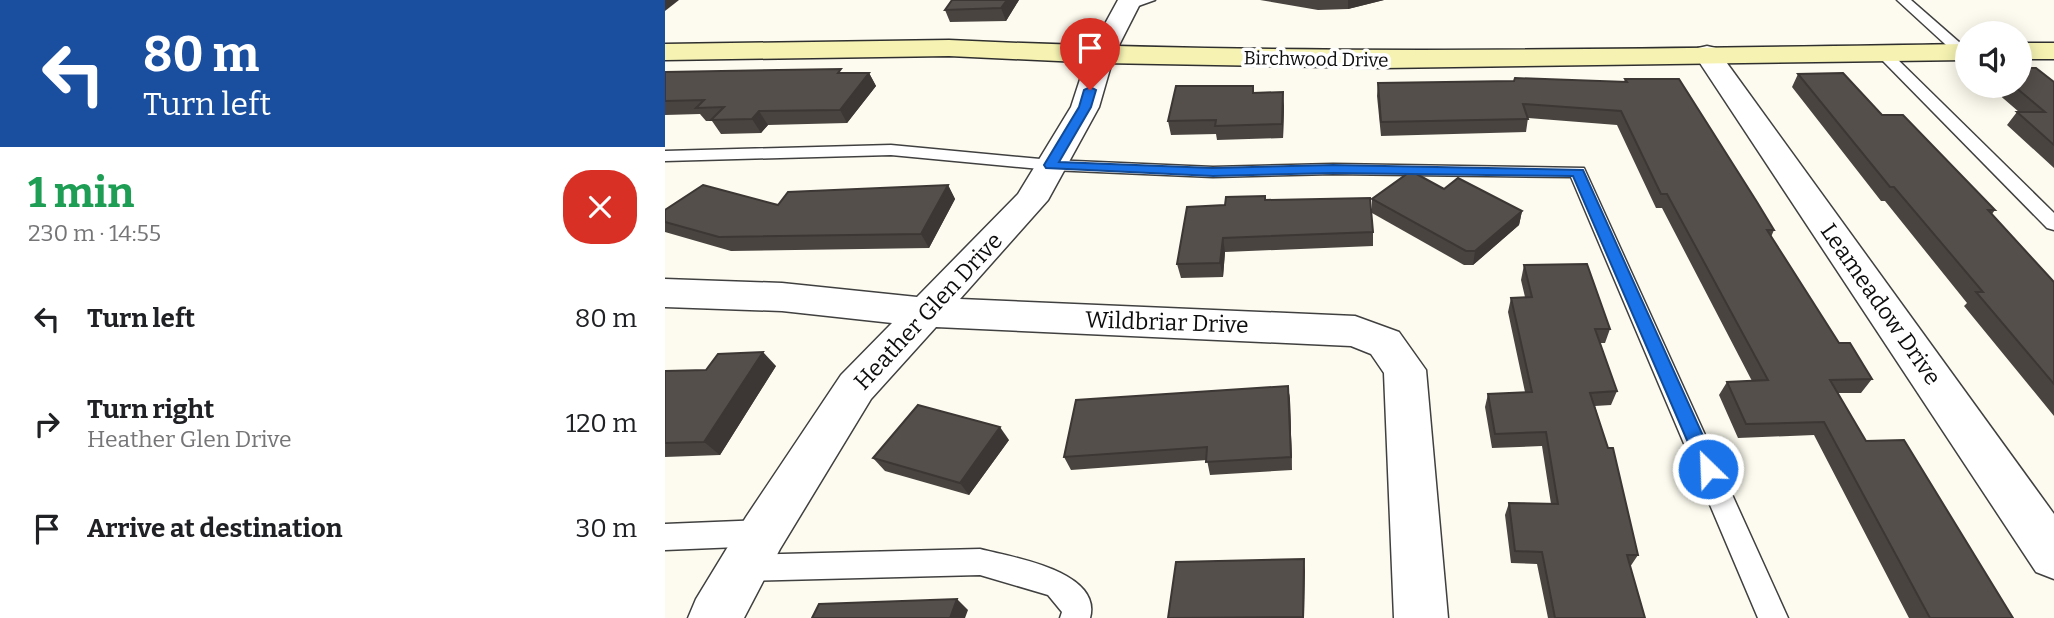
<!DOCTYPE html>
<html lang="en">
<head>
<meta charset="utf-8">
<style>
  :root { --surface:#fff; --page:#f6f6f6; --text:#202124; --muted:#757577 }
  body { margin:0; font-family:Bitter,serif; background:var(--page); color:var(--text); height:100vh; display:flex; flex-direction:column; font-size:26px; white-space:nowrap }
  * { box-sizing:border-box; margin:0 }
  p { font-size:23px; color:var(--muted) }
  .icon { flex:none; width:38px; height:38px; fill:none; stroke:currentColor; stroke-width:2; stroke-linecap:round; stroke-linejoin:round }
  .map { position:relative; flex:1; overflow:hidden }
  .sheet { display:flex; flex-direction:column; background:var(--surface); width:665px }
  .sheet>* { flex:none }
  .hud { background:#1a4fa0; color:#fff; overflow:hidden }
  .buttons { position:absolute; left:1290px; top:21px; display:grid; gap:14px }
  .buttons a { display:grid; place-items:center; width:77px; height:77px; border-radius:50%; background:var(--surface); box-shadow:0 4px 18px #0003; font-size:35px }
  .pin { position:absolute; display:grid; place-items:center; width:60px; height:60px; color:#fff; margin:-72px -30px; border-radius:50% 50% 50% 0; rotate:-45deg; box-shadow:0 0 7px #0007 }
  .pin .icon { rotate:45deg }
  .me { position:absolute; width:77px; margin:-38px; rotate:336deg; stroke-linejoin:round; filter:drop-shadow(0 0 5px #0008) }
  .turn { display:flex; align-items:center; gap:24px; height:147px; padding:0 28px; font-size:32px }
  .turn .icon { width:91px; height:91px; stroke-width:2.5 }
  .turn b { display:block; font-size:49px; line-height:60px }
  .round { display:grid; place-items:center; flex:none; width:74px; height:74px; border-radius:28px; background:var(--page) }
  .summary { display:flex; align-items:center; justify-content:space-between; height:119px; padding:0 28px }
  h1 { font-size:42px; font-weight:700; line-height:52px; color:#1e9e55 }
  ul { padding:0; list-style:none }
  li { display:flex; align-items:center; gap:21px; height:105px; padding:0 28px }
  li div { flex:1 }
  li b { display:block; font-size:26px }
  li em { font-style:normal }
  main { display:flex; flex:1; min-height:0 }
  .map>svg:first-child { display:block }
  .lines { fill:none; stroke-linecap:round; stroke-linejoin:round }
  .lane-casing { stroke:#404040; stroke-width:3 }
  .street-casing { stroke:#404040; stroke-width:3 }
  .secondary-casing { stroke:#2f2f2f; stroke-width:3 }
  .lane { fill:#fff; fill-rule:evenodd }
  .street { fill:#fff; fill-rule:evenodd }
  .secondary { fill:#f5f2b2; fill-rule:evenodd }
  .wall { fill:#494440 }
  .shaded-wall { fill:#3c3734 }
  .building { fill:#554f4b; stroke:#3c3734; stroke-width:2 }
  .route { fill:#1a73e8; stroke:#114b97; stroke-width:2 }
  .labels { text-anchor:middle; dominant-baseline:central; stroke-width:7; stroke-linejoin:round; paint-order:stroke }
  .far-street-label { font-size:19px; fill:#0d0d0d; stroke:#fff }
  .street-label { font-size:23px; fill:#0d0d0d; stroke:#fff }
</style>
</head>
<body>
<main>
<section class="sheet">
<div class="hud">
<div class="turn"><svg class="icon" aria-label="left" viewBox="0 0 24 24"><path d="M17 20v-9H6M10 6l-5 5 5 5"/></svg><div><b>80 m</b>Turn left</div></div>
</div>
<div class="summary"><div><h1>1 min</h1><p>230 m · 14:55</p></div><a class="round" style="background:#d93025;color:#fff"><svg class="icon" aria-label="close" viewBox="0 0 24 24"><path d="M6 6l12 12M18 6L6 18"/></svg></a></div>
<ul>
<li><svg class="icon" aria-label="left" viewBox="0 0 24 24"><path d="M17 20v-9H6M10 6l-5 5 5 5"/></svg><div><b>Turn left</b></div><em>80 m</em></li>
<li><svg class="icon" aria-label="right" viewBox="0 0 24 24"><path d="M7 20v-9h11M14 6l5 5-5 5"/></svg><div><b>Turn right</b><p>Heather Glen Drive</p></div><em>120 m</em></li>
<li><svg class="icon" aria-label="arrive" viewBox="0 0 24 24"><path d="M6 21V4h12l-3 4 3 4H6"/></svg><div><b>Arrive at destination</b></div><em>30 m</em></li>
</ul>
</section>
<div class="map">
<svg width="1389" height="618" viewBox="0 0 1389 618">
  <rect width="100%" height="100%" fill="#fdfbef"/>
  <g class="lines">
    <defs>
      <g id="lane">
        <path d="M469,0H490L462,10L455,6Z"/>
        <path d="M1232,0H1246L1302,49V55H1292Z"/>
        <path d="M1219,50L1224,51L1389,213V230L1382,228L1214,57L1212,54Z"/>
        <path d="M226,145L386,160L548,167L668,164L919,168L1123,618H1093L906,177L668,174L548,177L386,170L226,155L0,161V151Z"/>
        <path d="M98,520L107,524L111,533L107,542L98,546L0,550V524Z"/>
        <path d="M315,549C346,557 438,571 425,618H395L397,612L383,595L315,575L79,581L69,577L65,568L69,559L79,555Z"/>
      </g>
      <g id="street">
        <path d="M453,0H477L449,55L434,107L383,200L295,299L690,316L734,332L761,370L783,618H729L719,373L706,354L686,346L271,327L206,399L115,549L79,618H23L31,599L81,517L176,375L227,323L117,311L0,307V279L117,283L252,297L353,194L406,107L423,55Z"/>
        <path d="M1042,46L1051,48L1389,514V579L1371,572L1029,54L1033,48Z"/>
      </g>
      <g id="secondary">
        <path d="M284,40C623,56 962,49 1302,44V60L718,68L436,63L284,56L0,60V44Z"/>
        <rect x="1354" y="43" width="35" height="16"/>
      </g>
    </defs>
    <use href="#lane" class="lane-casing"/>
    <use href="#street" class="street-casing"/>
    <use href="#secondary" class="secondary-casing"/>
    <use href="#lane" class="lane"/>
    <use href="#street" class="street"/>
    <use href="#secondary" class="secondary"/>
  </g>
  <g class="wall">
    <path d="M354,0L341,21L285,22L280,10Z"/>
    <path d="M595,0H719L683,9L653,10Z"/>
    <path d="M0,72L204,73L211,86L182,123L103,125L96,133L56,134L47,121H41L35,114L0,115Z"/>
    <path d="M1133,74L1217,115L1330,210L1327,214L1389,282V416L1299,306L1302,303L1220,201H1216L1127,87Z"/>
    <path d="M960,79L1109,230L1106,237L1174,343L1207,379L1196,393H1173L1201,441L1348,618H1244L1149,435L1073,438L1054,395L1062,382L1087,381L997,208H991L952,125L863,118L861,132L716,136L712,96L713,83L959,82Z"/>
    <path d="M1389,82V168L1342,125L1352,112H1354L1324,86H1354Z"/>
    <path d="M588,86L589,93L619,106L618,138L552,140L551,134L506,135L503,121Z"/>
    <path d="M283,185L290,199L264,248L66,251L0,232V210L113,205Z"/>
    <path d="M779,189L857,211L854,225L808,265H799L707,213V199Z"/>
    <path d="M600,196L601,200L708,232V246L560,252L558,277L516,278L512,264L560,205Z"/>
    <path d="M859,265L945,329L940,343H934L952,391L946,405L930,406L973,555L965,567L980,618H883L872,564L846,563L840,515L844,503L886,504L877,446L827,448L820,407L823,394L860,392L843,312L846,298L860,297L856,280Z"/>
    <path d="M111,366L55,455L0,457V371L41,370Z"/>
    <path d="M623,386L625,400L627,470L545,475L542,460L406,470L399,457Z"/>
    <path d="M344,440L304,495L220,471L208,458Z"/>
  </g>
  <g class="shaded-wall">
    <path d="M0,0H14L0,11Z"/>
    <path d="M342,0H354L341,21L336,8Z"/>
    <path d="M683,0H719L683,9Z"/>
    <path d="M204,73L211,86L182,123L175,110Z"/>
    <path d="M618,92L619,106L618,138L617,124Z"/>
    <path d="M94,111L103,125L96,133L87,119Z"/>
    <path d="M283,185L290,199L264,248L256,234Z"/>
    <path d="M857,211L854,225L808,265L810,251Z"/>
    <path d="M558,238L560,252L558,277L555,263Z"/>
    <path d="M98,352L111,366L55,455L39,442Z"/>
    <path d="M623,386L625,400L627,470L626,457Z"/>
    <path d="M335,427L344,440L304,495L295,483Z"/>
    <path d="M639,559L640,571L639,618H638Z"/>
    <path d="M292,599L303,610L300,618H285Z"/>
  </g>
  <g class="building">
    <path d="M287,0H342L336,8L280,10Z"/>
    <path d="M1354,68H1371L1389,82V145L1352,112H1380L1349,86H1354Z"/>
    <path d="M176,69L173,73H204L175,110L94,111L87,119L46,120L59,107L31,108L39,100L0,101V72Z"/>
    <path d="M1178,73L1217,115H1238L1330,210H1323L1389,282V384L1311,292H1318L1229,187H1225L1133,74Z"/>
    <path d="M850,78L962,82L960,79H1014L1092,202L1109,230H1102L1174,343H1185L1207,379L1165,380L1201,441L1239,440L1348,618H1265L1159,422L1081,424L1062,382L1103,380L1002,194H996L956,111L858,104L863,119L716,122L713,83L849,81Z"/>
    <path d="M511,86H588V93L618,92L617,124L550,126L551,120L503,121Z"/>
    <path d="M746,171L779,189L793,178L857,211L810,251H801L707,199Z"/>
    <path d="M38,185L113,205L123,192L283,185L256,234L54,237L0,222V210Z"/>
    <path d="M600,196V200L705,198L708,232L558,238L555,263L512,264L522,207L560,205L561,197Z"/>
    <path d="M922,264L945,329H930L952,391L925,393L943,448H948L973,555H962L980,618H890L877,552L850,551L844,503L893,504L881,432L830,434L823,394L867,392L846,298L867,297L859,265Z"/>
    <path d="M98,352L39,442L0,443V371L41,370L53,354Z"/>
    <path d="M623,386L626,457L541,462L542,447L399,457L411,400Z"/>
    <path d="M253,405L335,427L295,483L208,458Z"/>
    <path d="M639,559L638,617L503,618L511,562Z"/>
    <path d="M292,599L285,618H147L154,604Z"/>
  </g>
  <path class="route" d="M425,87L431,90L426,107L394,162L548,168L668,165L918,170L1053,469L1050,475L1043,478L1037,475L908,176L668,173L548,176L381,168L379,165L414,107L419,90Z"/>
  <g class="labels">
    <g class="far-street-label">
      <text transform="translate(651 59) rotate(1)">Birchwood Drive</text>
    </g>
    <g class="street-label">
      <text transform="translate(1216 304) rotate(55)">Leameadow Drive</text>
      <text transform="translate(263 311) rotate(-47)">Heather Glen Drive</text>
      <text transform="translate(502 322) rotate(2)">Wildbriar Drive</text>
    </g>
  </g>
</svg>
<div class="buttons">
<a><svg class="icon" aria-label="sound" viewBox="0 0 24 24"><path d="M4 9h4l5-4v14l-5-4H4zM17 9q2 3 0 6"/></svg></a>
</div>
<div class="pin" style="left:425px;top:90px;background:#d93025"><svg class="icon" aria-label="arrive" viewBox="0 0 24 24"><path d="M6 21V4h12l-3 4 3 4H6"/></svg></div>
<svg class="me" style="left:1043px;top:469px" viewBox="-20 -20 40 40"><circle r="17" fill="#1a73e8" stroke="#fff" stroke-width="3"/><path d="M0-11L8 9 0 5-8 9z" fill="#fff"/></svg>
</div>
</main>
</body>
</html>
